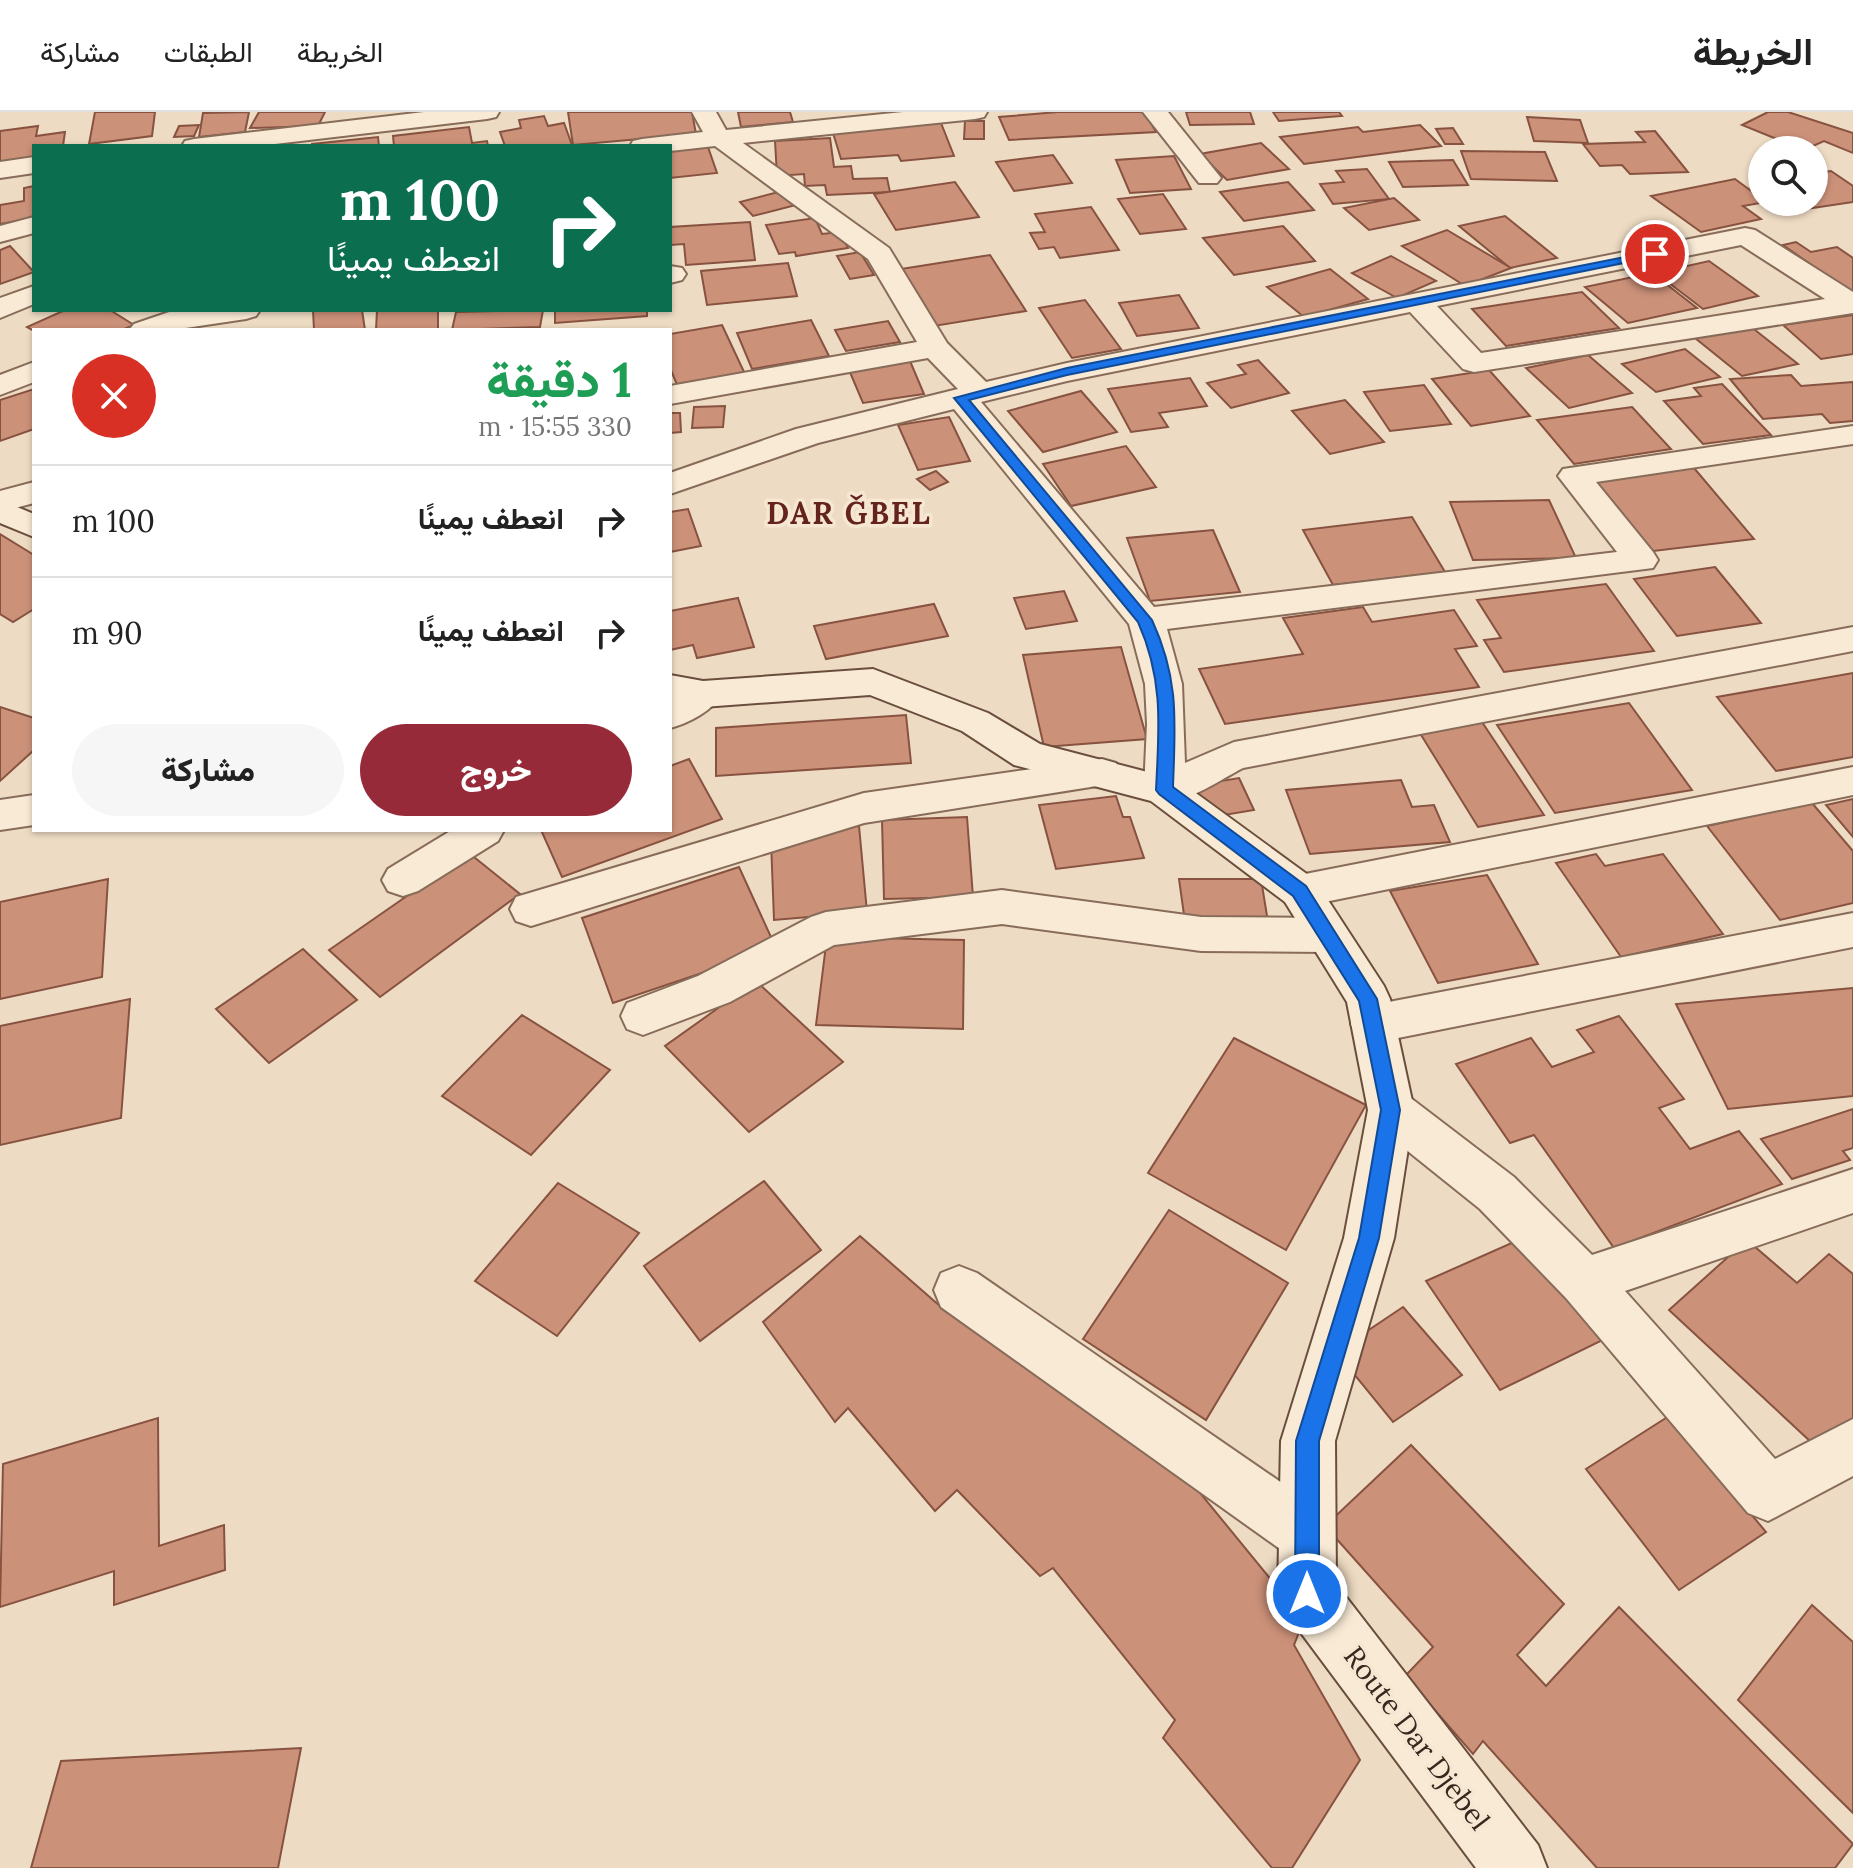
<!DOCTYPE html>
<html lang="ar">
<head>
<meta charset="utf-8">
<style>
  :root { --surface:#fff; --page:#f6f6f6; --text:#222; --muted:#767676; --line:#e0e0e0; --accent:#962a39 }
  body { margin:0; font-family:Lora,Vazirmatn,serif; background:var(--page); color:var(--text); direction:rtl; height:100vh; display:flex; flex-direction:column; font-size:30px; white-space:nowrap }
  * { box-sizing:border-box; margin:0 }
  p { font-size:26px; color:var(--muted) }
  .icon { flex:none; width:44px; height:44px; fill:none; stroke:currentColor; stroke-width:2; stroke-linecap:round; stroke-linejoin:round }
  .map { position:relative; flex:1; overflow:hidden; direction:ltr }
  .drawer { position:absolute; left:32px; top:216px; width:640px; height:504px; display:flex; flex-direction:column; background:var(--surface); border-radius:0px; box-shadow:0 2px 6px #0004; direction:rtl }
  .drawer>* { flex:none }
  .banner { position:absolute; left:32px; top:32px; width:640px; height:168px; border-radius:0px; box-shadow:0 2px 6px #0004; direction:rtl; background:#0b6e4f; color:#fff; overflow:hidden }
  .controls { position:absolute; left:1748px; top:24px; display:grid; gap:16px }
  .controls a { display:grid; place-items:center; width:80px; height:80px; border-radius:50%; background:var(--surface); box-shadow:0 2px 6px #0004; font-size:40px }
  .pin { position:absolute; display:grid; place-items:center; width:68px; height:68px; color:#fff; margin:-34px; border:4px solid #fff; border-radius:50%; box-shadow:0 2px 8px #0007 }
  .me { position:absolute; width:88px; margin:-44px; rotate:0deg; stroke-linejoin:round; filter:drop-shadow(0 0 6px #0008) }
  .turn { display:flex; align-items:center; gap:28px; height:168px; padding:0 40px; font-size:36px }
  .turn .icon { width:104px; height:104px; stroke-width:2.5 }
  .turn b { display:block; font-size:56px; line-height:68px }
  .round { display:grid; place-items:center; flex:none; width:84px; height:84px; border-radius:42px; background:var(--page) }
  .summary { display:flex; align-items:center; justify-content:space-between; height:136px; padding:0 40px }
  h1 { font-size:48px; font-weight:800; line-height:60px; color:#1e9e55 }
  .cta { display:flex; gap:16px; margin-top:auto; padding:16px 40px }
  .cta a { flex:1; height:92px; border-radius:48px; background:var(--accent); color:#fff; font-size:32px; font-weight:800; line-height:92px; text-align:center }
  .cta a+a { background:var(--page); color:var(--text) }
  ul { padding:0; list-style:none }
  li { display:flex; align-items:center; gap:24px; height:112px; padding:0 40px; border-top:2px solid var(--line) }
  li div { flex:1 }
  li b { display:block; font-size:30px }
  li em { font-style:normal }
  header { display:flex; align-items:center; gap:48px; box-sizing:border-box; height:112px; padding:0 40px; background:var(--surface); border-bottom:2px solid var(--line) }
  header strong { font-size:38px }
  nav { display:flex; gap:44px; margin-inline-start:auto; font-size:28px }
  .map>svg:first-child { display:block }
  .building { fill:#cc9179; stroke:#875340; stroke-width:2 }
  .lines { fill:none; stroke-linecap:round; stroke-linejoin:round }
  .street-casing { stroke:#886c5a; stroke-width:4 }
  .secondary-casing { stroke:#6a4e3d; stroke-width:4 }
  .street { fill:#f9ead6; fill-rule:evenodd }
  .secondary { fill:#f9ead6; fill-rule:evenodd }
  .route { fill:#1a73e8; stroke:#114b97; stroke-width:2 }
  .labels { text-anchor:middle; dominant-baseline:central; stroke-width:7; stroke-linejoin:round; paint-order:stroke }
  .street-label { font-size:28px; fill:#38271e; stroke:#f5e7d2 }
  .far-district-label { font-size:30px; font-weight:bold; letter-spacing:2px; fill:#64231d; stroke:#f5e7d2 }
</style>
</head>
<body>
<header>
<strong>الخريطة</strong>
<nav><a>الخريطة</a><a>الطبقات</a><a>مشاركة</a></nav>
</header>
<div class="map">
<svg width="1853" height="1756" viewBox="0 0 1853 1756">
  <rect width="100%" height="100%" fill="#eedbc3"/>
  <g class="building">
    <path d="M95,0H155L152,24L89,32Z"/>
    <path d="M249,0L245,20L199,25L203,1Z"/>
    <path d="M259,0H325L318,14L250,16Z"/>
    <path d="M568,0H692L696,22L573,33Z"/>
    <path d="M738,0H790L793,10L741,15Z"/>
    <path d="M1058,0H1145L1156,20L1009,28L999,5Z"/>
    <path d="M1186,0H1250L1254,12L1190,13Z"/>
    <path d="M1273,0H1339L1342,4L1279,9Z"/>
    <path d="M1768,0H1788L1853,21V41L1824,29L1804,38L1742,13Z"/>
    <path d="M544,4L548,14L564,11L572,33L505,34L500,20L521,16L519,8Z"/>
    <path d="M1527,5L1580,8L1588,31L1534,29Z"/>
    <path d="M965,9H984V27H964Z"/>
    <path d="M941,11L954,44L901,49L898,43L841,47L833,21Z"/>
    <path d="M199,13L194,24L174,25L179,14Z"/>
    <path d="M1420,13L1441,34L1304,52L1280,25L1358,15L1363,20Z"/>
    <path d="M38,14L36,24L65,20L63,34H34V49L0,53V19Z"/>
    <path d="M469,15L472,31L487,29L488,34H394L393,24Z"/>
    <path d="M1453,16L1463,32H1445L1436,17Z"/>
    <path d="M1655,19L1688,60L1630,62L1622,53L1600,54L1583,32L1645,30L1636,20Z"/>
    <path d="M378,25L379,34H312V32Z"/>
    <path d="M830,26L834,55L851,54L853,67L887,66L890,80L827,83L825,73L805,74L804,62L777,64L775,29Z"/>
    <path d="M1261,31L1289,57L1227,68L1200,42Z"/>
    <path d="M708,35L717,61L670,66V39Z"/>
    <path d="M1461,39L1545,40L1557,69L1471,67Z"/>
    <path d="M1053,43L1072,71L1014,79L996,50Z"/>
    <path d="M1174,44L1191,77L1130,81L1116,48Z"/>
    <path d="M1453,48L1468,73L1403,75L1389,50Z"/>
    <path d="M1367,57L1389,87L1333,92L1320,72L1344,70L1336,59Z"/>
    <path d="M1831,59L1853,74V90L1793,99L1782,90H1814V61Z"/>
    <path d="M1735,67L1766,90L1743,94L1761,107L1701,120L1651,84Z"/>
    <path d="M955,70L979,105L896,118L874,82Z"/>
    <path d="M1288,70L1314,98L1244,109L1220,80Z"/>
    <path d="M34,74V106L0,112V93L24,89V76Z"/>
    <path d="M782,79L796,93L753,104L740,90Z"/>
    <path d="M1163,82L1186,117L1140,122L1118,87Z"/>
    <path d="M1394,86L1419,108L1369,118L1344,96Z"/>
    <path d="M1091,95L1119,138L1060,146L1054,135L1039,137L1030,121L1045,120L1035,102Z"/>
    <path d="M1505,104L1557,146L1510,156L1459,114Z"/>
    <path d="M815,106L822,122L840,120L848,136L796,144L795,140L779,142L766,113Z"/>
    <path d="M750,110L755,148L686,153L684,132L670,133V115Z"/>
    <path d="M1283,114L1315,149L1234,163L1203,126Z"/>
    <path d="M1447,118L1511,156L1465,174L1402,134Z"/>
    <path d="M1796,130L1811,140L1837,135L1853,146V179L1850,180L1783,133Z"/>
    <path d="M10,134L34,160L0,172V138Z"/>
    <path d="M860,140L874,163L850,167L837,144Z"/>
    <path d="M990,143L1026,199L934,214L901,157Z"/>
    <path d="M1391,144L1436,169L1397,186L1352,161Z"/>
    <path d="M1709,149L1758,184L1703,197L1656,161Z"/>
    <path d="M788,151L797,184L707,193L701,159Z"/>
    <path d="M1330,157L1368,187L1304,205L1267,175Z"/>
    <path d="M1652,161L1697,196L1628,211L1585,175Z"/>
    <path d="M1582,180L1619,216L1506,234L1472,197Z"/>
    <path d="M1179,183L1199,216L1137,224L1119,191Z"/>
    <path d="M1085,188L1121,237L1072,246L1039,196Z"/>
    <path d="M65,198H110L134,213L122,218L34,219L27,215Z"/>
    <path d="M313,198H362L365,218H314Z"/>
    <path d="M377,198H438V218H376Z"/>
    <path d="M543,198L540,215L452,218L456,200Z"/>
    <path d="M555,198H647V204L555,211Z"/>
    <path d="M1853,203V242L1821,247L1783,213Z"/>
    <path d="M811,208L829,244L752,257L737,221Z"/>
    <path d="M888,209L900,230L846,239L835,218Z"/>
    <path d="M722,213L745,262L678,275L670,256V222Z"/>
    <path d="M1750,214L1798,252L1742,264L1695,226Z"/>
    <path d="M1685,237L1720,265L1656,280L1622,252Z"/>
    <path d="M1588,243L1632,281L1569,296L1526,256Z"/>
    <path d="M1258,248L1289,281L1231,296L1207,271L1246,262L1238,253Z"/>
    <path d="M910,249L924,282L863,291L849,258Z"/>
    <path d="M1489,258L1530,304L1471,314L1432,267Z"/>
    <path d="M1791,263L1801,274L1853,270V309L1830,311L1822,302L1763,307L1730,267Z"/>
    <path d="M1190,266L1207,294L1159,301L1168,315L1131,320L1108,277Z"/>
    <path d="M1722,272L1771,323L1703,332L1664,289L1701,284L1694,276Z"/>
    <path d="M1424,273L1451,312L1390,319L1364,280Z"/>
    <path d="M34,277V317L0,329V288Z"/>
    <path d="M1081,279L1117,320L1043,340L1008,299Z"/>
    <path d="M1345,288L1384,330L1330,342L1292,299Z"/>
    <path d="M725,294L723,315L692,316L694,295Z"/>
    <path d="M1632,295L1671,337L1574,352L1537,308Z"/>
    <path d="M670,301H680L681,320L670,321Z"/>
    <path d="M949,305L970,349L918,358L898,313Z"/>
    <path d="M1126,334L1156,375L1071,394L1043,352Z"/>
    <path d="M1694,356L1754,427L1645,440L1591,368Z"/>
    <path d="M936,359L948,370L930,378L917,367Z"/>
    <path d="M1549,388L1576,446L1473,448L1450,390Z"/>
    <path d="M688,397L701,434L670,440V400Z"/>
    <path d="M1412,405L1445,460L1333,473L1303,418Z"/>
    <path d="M1213,418L1240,480L1150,489L1127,426Z"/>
    <path d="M0,422L34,443V497L13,510L0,502Z"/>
    <path d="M1715,455L1761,511L1677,524L1634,467Z"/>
    <path d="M1606,472L1654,539L1504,560L1484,528L1501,526L1477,488Z"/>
    <path d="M1064,479L1077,509L1026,517L1014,486Z"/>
    <path d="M738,486L754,535L697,546L693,533L670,538V499Z"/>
    <path d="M934,492L948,524L826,547L814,514Z"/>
    <path d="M1363,495L1372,510L1454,498L1477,534L1455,537L1479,575L1225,612L1199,557L1303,542L1283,506Z"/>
    <path d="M1121,535L1147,627L1044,635L1023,543Z"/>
    <path d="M1853,561V645L1776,659L1717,585Z"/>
    <path d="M1629,591L1692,678L1555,701L1497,613Z"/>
    <path d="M0,595L34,606V638L0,669Z"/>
    <path d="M906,603L911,651L716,664V616Z"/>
    <path d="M1480,607L1544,703L1478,715L1418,618Z"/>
    <path d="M689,647L722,707L562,765L541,718H670V654Z"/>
    <path d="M1239,666L1254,698L1206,706L1191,674Z"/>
    <path d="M1401,668L1412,695L1434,693L1450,730L1310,742L1286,678Z"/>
    <path d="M1116,684L1123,705H1130L1144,746L1056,757L1039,693Z"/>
    <path d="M1853,687V725L1826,693Z"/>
    <path d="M1812,691L1853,739V791L1780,808L1707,714Z"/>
    <path d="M967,705L973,785L884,787L882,708Z"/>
    <path d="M859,714L867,800L774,808L771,729L807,718Z"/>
    <path d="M469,741L520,782L380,885L329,838Z"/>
    <path d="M1596,742L1605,754L1663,742L1723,822L1621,845L1556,751Z"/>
    <path d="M739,755L776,836L613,891L582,806Z"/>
    <path d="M1487,763L1538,852L1438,871L1390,779Z"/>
    <path d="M108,767L102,865L0,887V790Z"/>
    <path d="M1179,767H1261L1268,810H1185Z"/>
    <path d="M827,825L964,828L963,917L816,913Z"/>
    <path d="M303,837L357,888L269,951L216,897Z"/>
    <path d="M756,869L843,950L749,1020L665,934Z"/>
    <path d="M1853,876V984L1728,997L1676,892Z"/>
    <path d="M130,887L121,1006L0,1033V914Z"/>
    <path d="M522,903L610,958L531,1043L442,984Z"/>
    <path d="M1619,904L1684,987L1659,996L1690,1037L1739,1019L1782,1072L1614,1136L1534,1023L1510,1031L1456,952L1531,926L1552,955L1594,940L1577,918Z"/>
    <path d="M1234,926L1366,993L1286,1138L1148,1061Z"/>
    <path d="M1853,997V1036L1843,1039L1850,1048L1792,1067L1761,1027Z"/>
    <path d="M764,1069L821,1138L700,1229L644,1154Z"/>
    <path d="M558,1071L639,1121L557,1224L475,1169Z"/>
    <path d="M1169,1098L1288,1171L1206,1308L1083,1227Z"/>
    <path d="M860,1124L949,1202L963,1199L1174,1349L1304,1508L1294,1533L1360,1648L1292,1756H1272L1163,1626L1175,1608L1053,1456L1040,1464L957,1378L935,1399L848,1296L835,1310L763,1210Z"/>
    <path d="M1523,1126L1617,1221L1500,1278L1426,1169Z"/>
    <path d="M1747,1128L1797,1171L1829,1142L1853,1162V1314L1825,1343L1669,1198Z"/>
    <path d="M1403,1195L1462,1263L1393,1310L1336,1240Z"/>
    <path d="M1669,1304L1766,1420L1679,1478L1586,1357Z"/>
    <path d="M158,1306L159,1434L224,1413L225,1458L114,1493V1459L0,1495L3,1352Z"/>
    <path d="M1411,1333L1564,1492L1517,1543L1546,1574L1619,1495L1853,1732L1835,1756H1597L1483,1629L1473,1642L1405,1564L1433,1535L1325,1414Z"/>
    <path d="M1812,1493L1853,1530V1701L1738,1588Z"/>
    <path d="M301,1636L278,1756H31L61,1649Z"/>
  </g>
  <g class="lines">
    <defs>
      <g id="street">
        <path d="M424,0H499L496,5L487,7L258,34H182L185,29L194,27Z"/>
        <path d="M692,0H716L726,18L903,0H987L984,5L975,7L743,31L889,136L947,231L986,270L1067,251L1745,116L1755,118L1853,180V201L1474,260L1463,257L1410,200L1067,269L981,290L1154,495L1617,440L1558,364L1563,357L1853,314V332L1596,370L1653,440L1658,448L1653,456L1167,517L1182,572L1185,651L1234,630L1853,515V539L1243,656C1216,670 1180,697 1150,688L1144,678L1147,612L1145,572L1129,512L954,297L818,331L670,382V361L796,317L958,277L928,246L670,292V274L917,230L868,147L715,34L670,39V34H630L633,29L642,27L703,20ZM1741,133L1825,187L1481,241L1437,194Z"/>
        <path d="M1143,0H1168L1217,61L1221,66L1217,71H1199Z"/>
        <path d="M34,45V61L0,66V50Z"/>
        <path d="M34,105V121L0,130V114Z"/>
        <path d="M670,154L682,156L686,162L682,168L670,171Z"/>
        <path d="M34,174V192L0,206V186Z"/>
        <path d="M175,198H260L256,204L246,207L172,218H129L134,212Z"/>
        <path d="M34,250V270L0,283V263Z"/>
        <path d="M34,370V391L0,400V379Z"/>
        <path d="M703,569L716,573L722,582C712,599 689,611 670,616V585L690,573Z"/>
        <path d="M1102,647L1116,651L1122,661L1116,671L864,711L531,814L516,809L510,797L516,785L864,681Z"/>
        <path d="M1853,655V683L1300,795L1285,790L1279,779L1285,768L1300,763Z"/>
        <path d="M34,683V713L0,718V688Z"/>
        <path d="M452,718H504L498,729L418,779L403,784L388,779L382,768L388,757Z"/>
        <path d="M1002,778L1201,805L1327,806L1342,811L1348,823L1342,835L1327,840L1201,839L1002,812L834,833L730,890L643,923L627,917L621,904L627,891L698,864L811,805L826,800Z"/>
        <path d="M1853,801V835L1373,931L1357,925L1351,912L1357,899L1373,893Z"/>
        <path d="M1391,978L1408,984L1514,1065L1592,1143L1853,1057V1101L1625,1179L1775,1347L1853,1307V1364L1768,1409L1748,1401L1566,1186L1480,1097L1374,1012L1368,998L1374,984Z"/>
        <path d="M959,1154L977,1161L1327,1402L1335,1422L1327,1442L1307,1450L1287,1442L941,1195L934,1178L941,1161Z"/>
      </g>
      <g id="secondary">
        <path d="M0,388L34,402V425L0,411Z"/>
        <path d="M873,557L988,601L1040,632L1178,668L1315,768L1384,874L1390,887L1414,998L1394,1126L1335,1329L1336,1472L1538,1733L1547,1756H1476L1287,1502L1278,1482L1281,1329L1344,1126L1368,998L1347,890L1285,790L1151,689L1014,653L962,619L870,583L703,595L670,589V563L703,569Z"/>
      </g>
    </defs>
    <use href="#street" class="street-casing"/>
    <use href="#secondary" class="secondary-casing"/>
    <use href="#street" class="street"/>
    <use href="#secondary" class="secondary"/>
  </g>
  <path class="route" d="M1655,139L1659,140V144L1067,263L969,288L1152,508C1180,569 1175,611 1173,675L1306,774L1377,887L1400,998L1379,1126L1319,1329V1482L1315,1491L1307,1494L1299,1491L1295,1482L1296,1329L1359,1126L1381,998L1359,889L1293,784L1159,682L1156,678C1159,616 1164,568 1138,510L954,286L1067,256Z"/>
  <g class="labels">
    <g class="street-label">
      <text transform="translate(1417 1626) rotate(53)">Route Dar Djebel</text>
    </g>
    <g class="far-district-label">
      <text x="849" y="401">DAR ǦBEL</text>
    </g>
  </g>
</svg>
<div class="controls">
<a><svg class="icon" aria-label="search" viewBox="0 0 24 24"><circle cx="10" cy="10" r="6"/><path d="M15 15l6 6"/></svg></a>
</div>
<div class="pin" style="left:1655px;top:142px;background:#d93025"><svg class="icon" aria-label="arrive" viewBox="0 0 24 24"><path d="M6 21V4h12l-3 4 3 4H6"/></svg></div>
<svg class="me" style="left:1307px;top:1482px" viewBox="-20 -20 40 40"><circle r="17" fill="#1a73e8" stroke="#fff" stroke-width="3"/><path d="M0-11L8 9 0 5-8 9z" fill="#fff"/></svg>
<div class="banner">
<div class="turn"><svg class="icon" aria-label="right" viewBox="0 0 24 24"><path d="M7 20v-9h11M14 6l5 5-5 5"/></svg><div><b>100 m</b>انعطف يمينًا</div></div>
</div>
<section class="drawer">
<div class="summary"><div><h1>1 دقيقة</h1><p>330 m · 15:55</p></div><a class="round" style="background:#d93025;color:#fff"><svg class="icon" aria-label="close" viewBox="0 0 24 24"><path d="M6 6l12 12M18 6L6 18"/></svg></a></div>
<ul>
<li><svg class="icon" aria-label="right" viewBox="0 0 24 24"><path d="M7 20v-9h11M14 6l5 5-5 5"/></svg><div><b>انعطف يمينًا</b></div><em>100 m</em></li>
<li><svg class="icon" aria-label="right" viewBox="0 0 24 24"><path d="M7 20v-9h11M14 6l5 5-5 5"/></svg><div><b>انعطف يمينًا</b></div><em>90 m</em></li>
</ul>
<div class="cta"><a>خروج</a><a>مشاركة</a></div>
</section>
</div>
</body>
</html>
